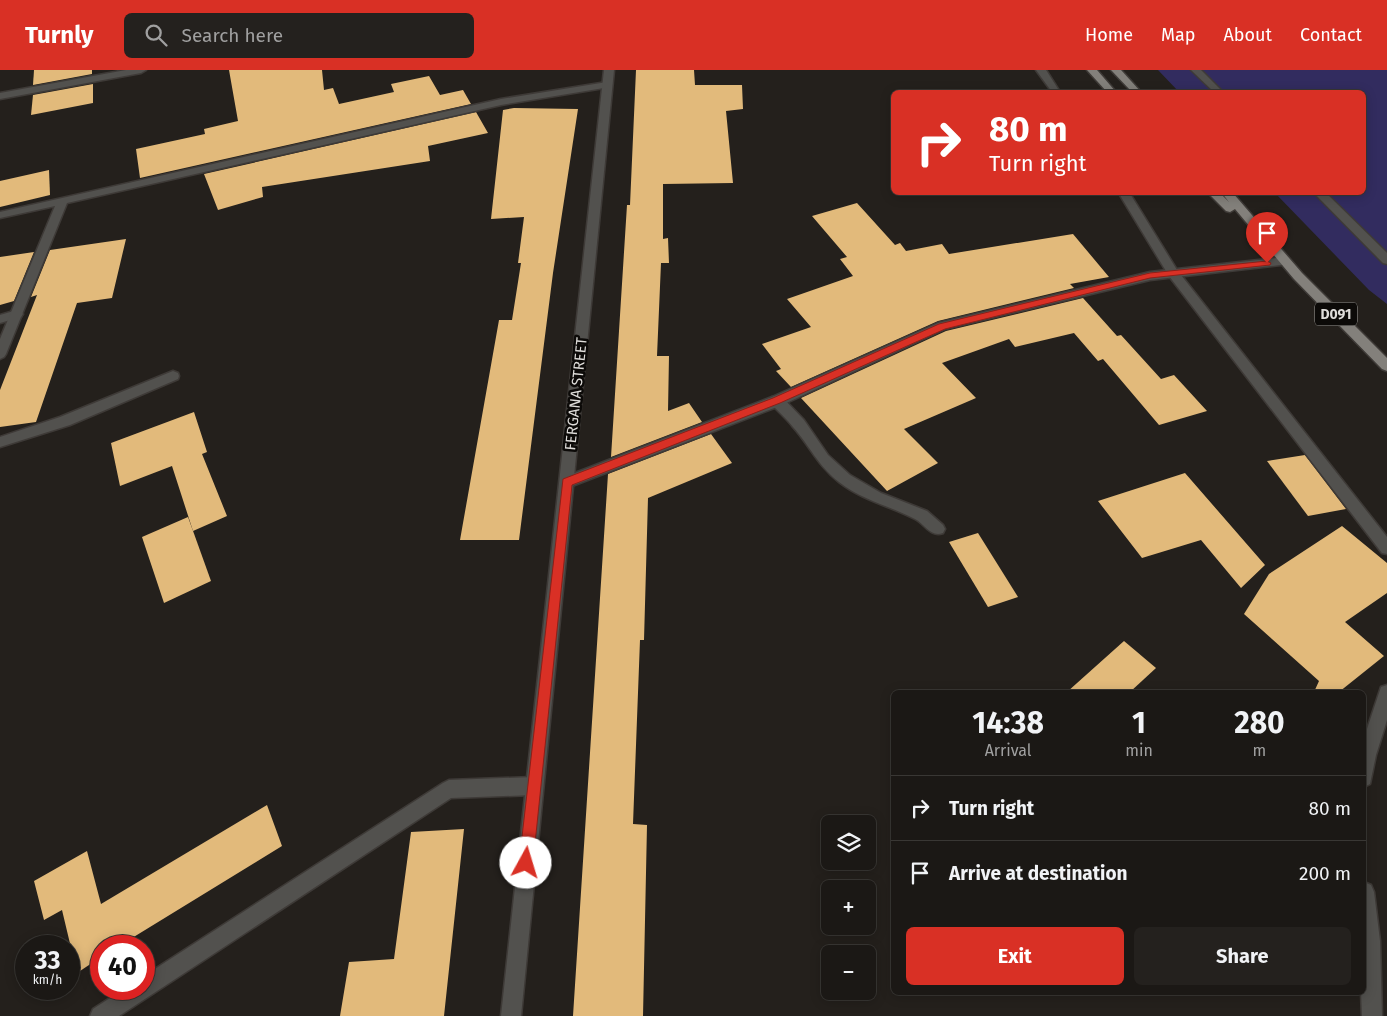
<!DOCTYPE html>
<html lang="en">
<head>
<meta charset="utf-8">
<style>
  :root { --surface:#1b1815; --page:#24211e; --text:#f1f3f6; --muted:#a0a0a0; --line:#393734; --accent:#d93025 }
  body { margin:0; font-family:"Fira Sans",sans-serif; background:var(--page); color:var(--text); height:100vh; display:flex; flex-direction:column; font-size:19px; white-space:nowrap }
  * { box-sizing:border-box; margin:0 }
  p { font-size:16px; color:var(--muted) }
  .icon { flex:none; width:28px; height:28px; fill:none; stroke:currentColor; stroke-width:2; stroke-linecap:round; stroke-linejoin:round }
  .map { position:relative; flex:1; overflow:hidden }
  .drawer { position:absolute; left:891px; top:620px; width:475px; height:305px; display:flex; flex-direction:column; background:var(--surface); border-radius:8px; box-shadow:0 2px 12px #0003,0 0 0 1px var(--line) }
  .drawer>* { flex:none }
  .guide { position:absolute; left:891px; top:20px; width:475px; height:105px; border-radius:8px; box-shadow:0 2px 12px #0003,0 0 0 1px var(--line); background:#d93025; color:#fff; overflow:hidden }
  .tools { position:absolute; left:821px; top:745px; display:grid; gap:10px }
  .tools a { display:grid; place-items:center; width:55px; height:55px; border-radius:8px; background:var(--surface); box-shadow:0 2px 12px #0003,0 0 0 1px var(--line); font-size:25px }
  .speed { position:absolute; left:15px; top:865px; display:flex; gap:10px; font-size:25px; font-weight:700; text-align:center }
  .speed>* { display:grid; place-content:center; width:65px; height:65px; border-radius:50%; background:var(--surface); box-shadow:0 2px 12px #0003,0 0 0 1px var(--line); line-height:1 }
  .speed small { font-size:12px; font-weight:400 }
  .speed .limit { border:8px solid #d22; background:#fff; color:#111 }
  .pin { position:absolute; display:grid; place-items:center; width:42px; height:42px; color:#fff; margin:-51px -21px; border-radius:50% 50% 50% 0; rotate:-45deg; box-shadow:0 0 5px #0007 }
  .pin .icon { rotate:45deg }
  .me { position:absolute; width:55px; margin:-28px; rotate:6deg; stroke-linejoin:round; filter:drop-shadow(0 0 4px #0008) }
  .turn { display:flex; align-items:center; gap:18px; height:105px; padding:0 15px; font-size:22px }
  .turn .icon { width:65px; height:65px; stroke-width:2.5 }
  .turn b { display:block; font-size:35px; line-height:42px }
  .eta { display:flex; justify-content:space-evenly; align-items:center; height:85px; text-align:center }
  .eta b { font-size:30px; font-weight:700; line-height:35px }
  .button { display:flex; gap:10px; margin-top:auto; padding:10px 15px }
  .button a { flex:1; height:58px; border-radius:8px; background:var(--accent); color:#fff; font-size:20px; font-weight:700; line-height:58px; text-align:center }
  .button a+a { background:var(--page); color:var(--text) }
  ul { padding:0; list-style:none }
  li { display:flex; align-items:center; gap:15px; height:65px; padding:0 15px; border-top:1px solid var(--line) }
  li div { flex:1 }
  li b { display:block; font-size:19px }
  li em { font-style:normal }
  header { display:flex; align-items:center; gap:30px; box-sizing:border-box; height:70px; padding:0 25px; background:var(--accent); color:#fff }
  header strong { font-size:24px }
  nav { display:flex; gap:28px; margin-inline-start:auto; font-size:18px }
  .search { width:350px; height:45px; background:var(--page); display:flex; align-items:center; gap:12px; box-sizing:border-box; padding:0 18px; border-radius:8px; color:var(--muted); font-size:19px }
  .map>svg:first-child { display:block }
  .green { fill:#322c5f }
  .building { fill:#e2ba7b }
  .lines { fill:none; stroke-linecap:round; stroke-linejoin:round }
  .service-casing { stroke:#3e3a37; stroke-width:3 }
  .minor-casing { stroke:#3e3a37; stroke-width:3 }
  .tertiary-casing { stroke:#3e3a37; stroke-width:3 }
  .primary-casing { stroke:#3e3a37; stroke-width:3 }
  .service { fill:#52514e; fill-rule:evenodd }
  .minor { fill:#52514e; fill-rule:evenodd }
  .tertiary { fill:#52514e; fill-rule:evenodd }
  .primary { fill:#83807b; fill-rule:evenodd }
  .route { fill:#d93025; stroke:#8d1f18 }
  .labels { text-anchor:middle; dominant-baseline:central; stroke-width:5; stroke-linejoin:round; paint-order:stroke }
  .shield { fill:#0c0a08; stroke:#a09e9b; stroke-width:1 }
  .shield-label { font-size:14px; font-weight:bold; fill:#dfddda }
  .street-label { font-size:15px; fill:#dfddda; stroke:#0c0a08 }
</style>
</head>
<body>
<header>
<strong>Turnly</strong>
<div class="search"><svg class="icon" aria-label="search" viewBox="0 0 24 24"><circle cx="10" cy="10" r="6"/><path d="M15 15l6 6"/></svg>Search here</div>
<nav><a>Home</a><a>Map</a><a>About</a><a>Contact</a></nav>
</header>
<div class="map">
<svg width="1387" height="946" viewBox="0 0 1387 946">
  <rect width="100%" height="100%" fill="#24201c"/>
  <path class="green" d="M1158,0H1387V234L1369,220L1275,123L1364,122V22H1179Z"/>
  <g class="building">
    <path d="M34,0H92V4L33,15Z"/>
    <path d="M229,0H322L324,20L333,18L339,34L394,22L391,14L429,6L440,25L463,20L471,34L140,108L136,79L205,64L204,59L238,51Z"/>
    <path d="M636,0H694L695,15H742L743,39L726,41L733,113L663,114V169L668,168L669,193H661L657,286H669L668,341L689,333L702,352L611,387L627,135H630Z"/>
    <path d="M93,14V33L31,45L33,25Z"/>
    <path d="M514,38L578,39L553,203L519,470H460L499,250H512L521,193H518L524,147L491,149L503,40Z"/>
    <path d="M476,42L488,63L428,76L430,91L262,117L263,127L218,140L204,104Z"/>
    <path d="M49,100L50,125L0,137V111Z"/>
    <path d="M857,133L895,175L900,173L906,181L942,174L949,184L1073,164L1109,207L1070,214L1074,218L938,251L791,317L776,301L781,299L762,274L811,257L787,229L853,206L840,189L847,187L812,146Z"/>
    <path d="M126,169L112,228L77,233L36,352L0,357V320L37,225L31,227L50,180Z"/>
    <path d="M34,182L14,231L0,235V187Z"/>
    <path d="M1083,228L1117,266L1121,265L1161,309L1174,305L1207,341L1159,355L1103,289L1098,291L1074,263L1015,277L1009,269L942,293L976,328L904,359L938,393L887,421L801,328L946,261Z"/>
    <path d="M194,342L207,382L202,384L227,446L193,461L172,396L120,416L111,373Z"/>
    <path d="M711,364L732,393L648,428L644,570H640L633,754L647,755L643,946H573L608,404Z"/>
    <path d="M1305,385L1346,439L1308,446L1267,391Z"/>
    <path d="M1185,403L1265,495L1241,518L1201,470L1142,488L1098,431Z"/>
    <path d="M188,447L211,511L164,533L142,467Z"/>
    <path d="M1342,456L1387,493V523L1345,552L1384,586L1339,622H1314L1319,611L1244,544L1269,504Z"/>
    <path d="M978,463L1018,527L988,537L949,472Z"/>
    <path d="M1124,571L1156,598L1130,622H1067Z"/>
    <path d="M267,735L282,776L119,876H101V887L77,903L62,840L44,850L34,811L87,781L101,834Z"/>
    <path d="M464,759L444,946H340L349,892L394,889L411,762Z"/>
  </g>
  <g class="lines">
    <defs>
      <g id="service">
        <path d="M1036,0H1046L1060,22H1052Z"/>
        <path d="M1191,0H1201L1223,22H1214Z"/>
        <path d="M1118,122H1129L1177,200L1387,467V484L1382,483L1169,206Z"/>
        <path d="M1313,122H1325L1387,183V194L1383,193Z"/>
        <path d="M17,240L21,241L23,244L21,247L0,253V245Z"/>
        <path d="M173,301L178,303L179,306L178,309L70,355L0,377V367L60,347Z"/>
        <path d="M777,326L782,327L804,350L828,385L850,405L881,423L927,441L943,455L945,459L943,463C931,468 925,454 915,449C890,436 862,430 839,412C818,396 810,376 793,357C787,349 779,342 772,335L770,331L772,327Z"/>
      </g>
      <g id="minor">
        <path d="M126,0H146L141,3L0,29V23Z"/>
        <path d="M607,12L612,15L610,17L501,35L67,133L6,284L4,287L0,289V269L55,136L0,148V142L501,29Z"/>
        <path d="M1285,187L1291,191L1289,194L1150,210L945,259L782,335L572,416L567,418L562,416L560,412L562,408L772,327L938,253L1150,202Z"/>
        <path d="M1387,615V650L1376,685L1370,714L1364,717V668L1381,617Z"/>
        <path d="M534,707L540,710L543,716L540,722L534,725L451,728L119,946H90L93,939L124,919H144V906L443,713L449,710Z"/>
        <path d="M1364,812L1371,815L1374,822L1380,871L1382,946H1362L1361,922H1364Z"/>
      </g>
      <path id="tertiary" d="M604,0H614L521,946H501Z"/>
      <g id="primary">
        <path d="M1087,0H1097L1116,22H1107Z"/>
        <path d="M1111,0H1121L1141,22H1132Z"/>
        <path d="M1207,122H1219L1229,132L1221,122H1232L1302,203L1387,288V301L1382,299L1294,209L1235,139L1230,142L1226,141Z"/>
      </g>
    </defs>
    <use href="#service" class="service-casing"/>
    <use href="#minor" class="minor-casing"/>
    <use href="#tertiary" class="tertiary-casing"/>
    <use href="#primary" class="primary-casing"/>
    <use href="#service" class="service"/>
    <use href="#minor" class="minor"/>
    <use href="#tertiary" class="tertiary"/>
    <use href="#primary" class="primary"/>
  </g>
  <path class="route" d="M1267,191L1271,193L1270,195L1150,208L945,259L780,333L572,415L533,793L531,798L526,800L521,798L519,793L563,409L773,328L939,254L1150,203Z"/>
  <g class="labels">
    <rect class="shield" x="1315" y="232.5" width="42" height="23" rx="4"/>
    <g class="shield-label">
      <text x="1336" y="244">D091</text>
    </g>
    <g class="street-label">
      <text transform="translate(576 324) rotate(-84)">FERGANA STREET</text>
    </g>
  </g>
</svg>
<div class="tools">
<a><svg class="icon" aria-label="layers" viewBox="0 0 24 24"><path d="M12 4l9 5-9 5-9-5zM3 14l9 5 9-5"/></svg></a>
<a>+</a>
<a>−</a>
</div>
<div class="speed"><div>33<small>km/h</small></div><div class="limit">40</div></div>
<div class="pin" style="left:1267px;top:193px;background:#d93025"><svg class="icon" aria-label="arrive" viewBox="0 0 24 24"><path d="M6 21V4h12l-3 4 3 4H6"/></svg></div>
<svg class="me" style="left:526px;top:793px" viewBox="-20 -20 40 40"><circle r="19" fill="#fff"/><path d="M0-13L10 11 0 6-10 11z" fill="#d93025"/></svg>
<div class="guide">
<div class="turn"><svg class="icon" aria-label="right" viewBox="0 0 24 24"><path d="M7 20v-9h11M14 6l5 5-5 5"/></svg><div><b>80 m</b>Turn right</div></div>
</div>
<section class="drawer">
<div class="eta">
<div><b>14:38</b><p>Arrival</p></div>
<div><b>1</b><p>min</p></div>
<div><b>280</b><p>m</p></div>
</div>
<ul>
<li><svg class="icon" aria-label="right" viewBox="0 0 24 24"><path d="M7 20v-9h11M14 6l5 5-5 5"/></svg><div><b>Turn right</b></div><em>80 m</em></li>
<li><svg class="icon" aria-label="arrive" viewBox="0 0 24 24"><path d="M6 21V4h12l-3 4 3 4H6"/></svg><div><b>Arrive at destination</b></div><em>200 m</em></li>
</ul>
<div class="button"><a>Exit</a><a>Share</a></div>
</section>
</div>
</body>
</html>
